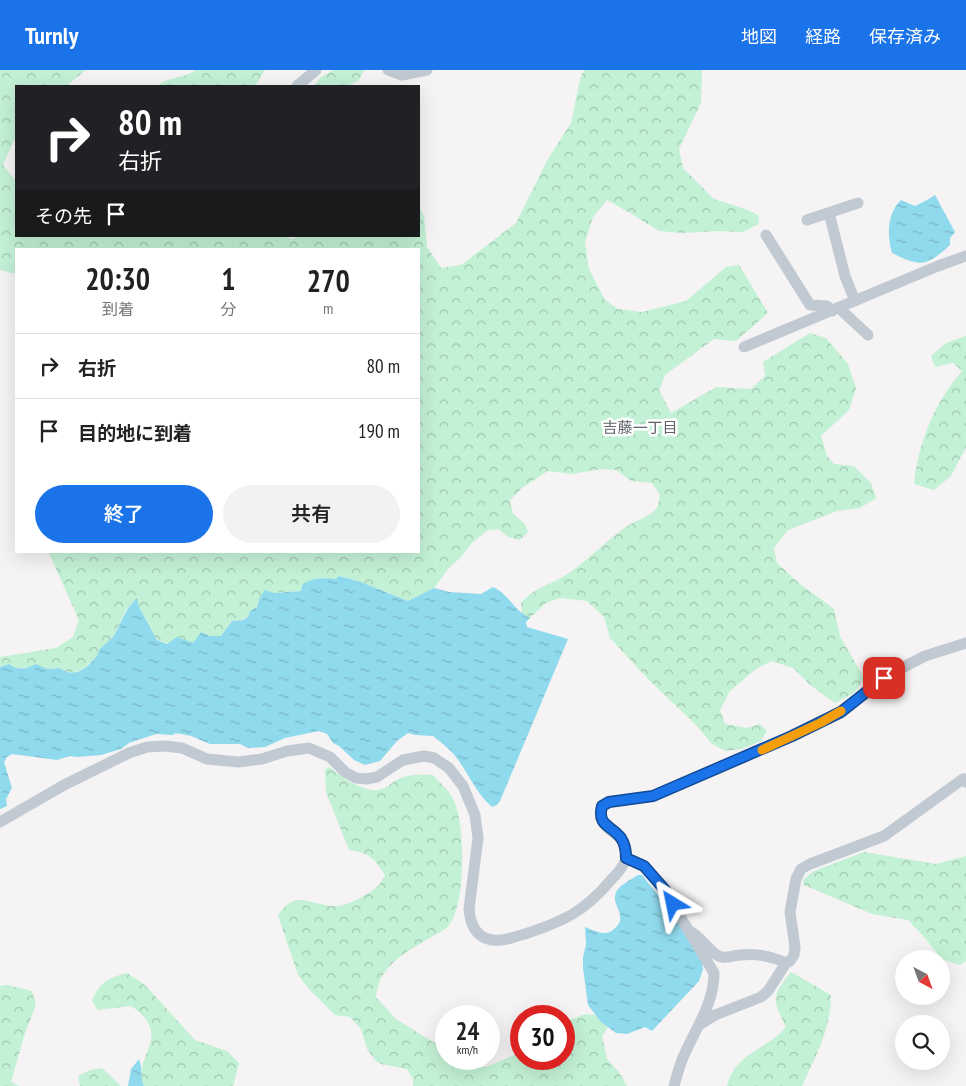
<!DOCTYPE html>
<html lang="ja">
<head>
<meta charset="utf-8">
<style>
  :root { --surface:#fff; --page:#f2f2f2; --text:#222; --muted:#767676; --line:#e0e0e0; --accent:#1a73e8 }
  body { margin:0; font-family:"PT Sans Narrow","Noto Sans JP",sans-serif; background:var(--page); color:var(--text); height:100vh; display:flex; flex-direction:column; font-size:19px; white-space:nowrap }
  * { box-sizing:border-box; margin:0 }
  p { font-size:16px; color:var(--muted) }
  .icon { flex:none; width:28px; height:28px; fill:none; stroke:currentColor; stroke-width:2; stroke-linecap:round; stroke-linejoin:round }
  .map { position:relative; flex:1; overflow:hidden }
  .drawer { position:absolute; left:15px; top:178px; width:405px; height:305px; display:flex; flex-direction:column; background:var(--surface); border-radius:0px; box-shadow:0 5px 20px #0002 }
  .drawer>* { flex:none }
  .guide { position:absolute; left:15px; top:15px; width:405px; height:152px; border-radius:0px; box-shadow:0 5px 20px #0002; background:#202124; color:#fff; overflow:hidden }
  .needle { width:32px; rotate:139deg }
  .buttons { position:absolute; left:895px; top:880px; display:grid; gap:10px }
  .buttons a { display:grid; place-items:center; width:55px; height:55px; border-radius:50%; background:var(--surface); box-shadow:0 5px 20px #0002; font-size:25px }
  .speed { position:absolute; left:435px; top:935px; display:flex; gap:10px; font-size:25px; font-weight:700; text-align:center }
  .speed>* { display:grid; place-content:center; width:65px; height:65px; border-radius:50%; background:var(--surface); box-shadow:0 5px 20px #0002; line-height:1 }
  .speed small { font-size:12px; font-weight:400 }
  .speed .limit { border:8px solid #d22; background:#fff; color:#111 }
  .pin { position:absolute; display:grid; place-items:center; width:42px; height:42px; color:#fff; margin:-21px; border-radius:10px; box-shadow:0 2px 8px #0006 }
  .me { position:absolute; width:55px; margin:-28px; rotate:325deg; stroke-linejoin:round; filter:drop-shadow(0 0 4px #0008) }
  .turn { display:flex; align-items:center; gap:18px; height:105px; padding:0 20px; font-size:22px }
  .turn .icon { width:65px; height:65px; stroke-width:2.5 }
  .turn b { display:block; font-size:35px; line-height:42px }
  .then { display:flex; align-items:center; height:48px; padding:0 20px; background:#0003; gap:10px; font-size:19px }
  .eta { display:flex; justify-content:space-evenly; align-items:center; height:85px; text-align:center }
  .eta b { font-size:30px; font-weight:600; line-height:35px }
  .button { display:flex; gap:10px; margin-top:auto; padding:10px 20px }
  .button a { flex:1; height:58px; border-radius:30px; background:var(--accent); color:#fff; font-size:20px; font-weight:600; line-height:58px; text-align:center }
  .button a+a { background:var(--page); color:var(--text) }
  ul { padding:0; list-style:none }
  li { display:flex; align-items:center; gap:15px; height:65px; padding:0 20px; border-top:1px solid var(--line) }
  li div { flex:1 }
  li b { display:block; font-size:19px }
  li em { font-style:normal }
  header { display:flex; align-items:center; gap:30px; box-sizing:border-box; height:70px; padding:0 25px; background:var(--accent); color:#fff }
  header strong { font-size:24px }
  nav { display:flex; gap:28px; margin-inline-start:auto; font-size:18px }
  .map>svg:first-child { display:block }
  .forest { fill:url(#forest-crowns) }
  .water { fill:url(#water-ripples) }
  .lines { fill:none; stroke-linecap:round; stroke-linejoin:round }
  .minor { stroke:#c1cad2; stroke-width:11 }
  .route-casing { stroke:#114b97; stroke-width:12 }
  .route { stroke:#1a73e8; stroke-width:9 }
  .slow { stroke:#f59e0b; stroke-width:9 }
  .labels { text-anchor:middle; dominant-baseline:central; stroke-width:5; stroke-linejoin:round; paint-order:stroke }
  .neighbourhood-label { font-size:15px; fill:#5f6368; stroke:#fff }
</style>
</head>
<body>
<header>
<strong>Turnly</strong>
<nav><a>地図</a><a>経路</a><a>保存済み</a></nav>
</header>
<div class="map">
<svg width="966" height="1016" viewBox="0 0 966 1016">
  <defs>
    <pattern id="forest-crowns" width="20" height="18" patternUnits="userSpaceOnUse" patternTransform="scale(1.25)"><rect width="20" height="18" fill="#c3f1d5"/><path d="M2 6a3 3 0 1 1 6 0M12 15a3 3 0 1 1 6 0" fill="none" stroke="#a0c6b0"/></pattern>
    <pattern id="water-ripples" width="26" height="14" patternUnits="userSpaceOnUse" patternTransform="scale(1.25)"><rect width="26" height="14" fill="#90daee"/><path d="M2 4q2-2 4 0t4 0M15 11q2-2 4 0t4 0" fill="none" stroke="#78b4c4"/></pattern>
  </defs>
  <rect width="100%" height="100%" fill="#f5f3f3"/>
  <g class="forest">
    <path d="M0,0H86L66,16H16V66L3,95L16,111V166H286L291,169L300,166H419V136L424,146L427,177L441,198L461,195L516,153L548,89L571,53L580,9L584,0H702L701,33L679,79L683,98L714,129L745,139L758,145L759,154L743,162L718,161L682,163L659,161L630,143L607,130L593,147L585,172L589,199L605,230L618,239L642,242L686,231L726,197L739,195L768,243L736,271L714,269L665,305L659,320L671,343L716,317L751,319L765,306L763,292L810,263L826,268L848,294L856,318L849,340L821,366L827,386L834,394L854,396L871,413L876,428L860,438L837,441L788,460L774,478L777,493L800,514L834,539L840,566L864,608L854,623L835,633L810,615L793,598L772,591L756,599L730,621L720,640L725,654L747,658L760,654L767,661L761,671L742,679L725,681L711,673L695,654L648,609L610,568L604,547L587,531L560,528L546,533L530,548L522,544L521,533C533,518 550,515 566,505C588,491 605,471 626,457C636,450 648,448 656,439C659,435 659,429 660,425L652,413L631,411L616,400L602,399L571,404L548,401L522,418L510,430L513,444L525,454L528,462L520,470L508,467L498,459L488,460L472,473L462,486L449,498L434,518L408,531L358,511L340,506L336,509L318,508L302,521L274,523L260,527C256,543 248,550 232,551L221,566C209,566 205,570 194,573C182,576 168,574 157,570L139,537L137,528L125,541L116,563L109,572L99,580L97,587L83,599L74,603L66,602L60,598L47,600L36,594C26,599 19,600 9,594L0,597V587L56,578L73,567L79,550L48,481H419V179H16V204L0,200Z"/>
    <path d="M196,0H265L255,16H157C169,6 183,9 196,0Z"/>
    <path d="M334,0H363L364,1L358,11L347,16H314L321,7Z"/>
    <path d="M966,266V377L951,406L934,420L914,414C918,373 935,332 962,301L953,293L935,297L931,286L946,273Z"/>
    <path d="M329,697C342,707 361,721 378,720C384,720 390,714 395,711C407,704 420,704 433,705C440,713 449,720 453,729C466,751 466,835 449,855C445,860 438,863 433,866C407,882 379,894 376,927L396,949L446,980V989H459L469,996L486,997L514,985L521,980V989H564V952L585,944L595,945L608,957L602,966L607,989L619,1002L627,1016H413V1009L407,999L381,994L376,991L367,979L361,959L350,947L335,945L309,919L298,905L278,845C297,817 311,837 337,836C348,836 371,823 379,815C381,813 383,808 385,805C375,789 369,782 349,780L326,722L325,700Z"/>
    <path d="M864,782L936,794L966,786V891L960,895L941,889L926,869L908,850L872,844L804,815L803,810L814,801Z"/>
    <path d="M791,902L831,925C831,958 816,986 802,1016H727C735,983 765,981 786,957C772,929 771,927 791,902Z"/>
    <path d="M127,903L145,915L195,970L227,981L239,993L233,1016H144C130,988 176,966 131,936L98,940L92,931C100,912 108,908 127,903Z"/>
    <path d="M7,915L32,921L36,935L25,963L11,1012L20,1016H0V916Z"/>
    <path d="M102,998L121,1016H80L78,1006L90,1000Z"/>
  </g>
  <g class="water">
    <path d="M935,125L955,162L950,168V175C926,197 921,197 892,183C887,166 887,143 901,130L915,136L927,130Z"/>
    <path d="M339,506L358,511L408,531L434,518L449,522L481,524L493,517C509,524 514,541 530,548L526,552L527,557L568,569L500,731L497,735L492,737C477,724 470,707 459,691C452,681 442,673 433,666L415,665L408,663L397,671L380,691L365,695L354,690L339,676L333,673L327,664L319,661L285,668L265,677L248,678L240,674H210L191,666L176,663L173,665L156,664L129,673L121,679L101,685L77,687L70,686L57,690L12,684L7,687L4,692L12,718L6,729L7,736L0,739V597L9,594C19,601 26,599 36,594L47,599L60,598C74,609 86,599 96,587C98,585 98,583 99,580C104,574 111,571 115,564C124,548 123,542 137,528L139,537L157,570L167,574L177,567L193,573L201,562L210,566H221L232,551L243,550L248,547L250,541L257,537L260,527L265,520L274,523L301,521L303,514C314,507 324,508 336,509Z"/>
    <path d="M638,805H642L670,840L702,892L703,899L699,911L652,961L645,957L627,964L616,963L601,952L588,935L583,898V887L586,874L585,857C598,862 607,868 617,856C620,853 621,849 620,845C619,839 614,833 615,826C616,816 631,810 638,805Z"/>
    <path d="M139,989C143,999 140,1008 144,1016H128L131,999Z"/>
  </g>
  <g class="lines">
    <g class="minor">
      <path d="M388,0L402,5L427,0"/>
      <path d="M297,16L316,0"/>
      <path d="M829,143L845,206L855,231"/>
      <path d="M807,150L858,133"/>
      <path d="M766,165L810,235L827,236L832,241"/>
      <path d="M839,238L868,265"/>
      <path d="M744,277L938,196L966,186"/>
      <path d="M0,752L64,715L129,683L147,677L165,676L182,678L207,689L238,692L262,689L287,681L309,678L330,687L345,702L356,708L366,709L377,707L403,690L424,686L434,688L449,698L463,716L475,745L478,768L469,839C470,851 474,865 488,869C500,873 513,867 525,864C564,851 584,842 611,810C617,804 624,796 626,788C630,768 610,764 602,751C600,747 601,741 602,737L609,732L653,726L792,666L841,641L894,602L925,586L966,573"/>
      <path d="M626,788L644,796L665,821L714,903C714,933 697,956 685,983C680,993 677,1005 674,1016"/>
      <path d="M689,861C701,865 711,886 722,887C728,888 735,885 741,885C758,883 771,886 786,893L790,891L794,885L795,877L790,842L796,809L801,799L810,794L884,766L963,709L966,712"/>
      <path d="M699,955L715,945L761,927L768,921L786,893"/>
    </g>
  </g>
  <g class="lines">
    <defs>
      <path id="route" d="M673,834L665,820L644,796L626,788C626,781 625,774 621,768C611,755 597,756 602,736L609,732L653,726L792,666L841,642L884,608"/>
    </defs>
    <use href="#route" class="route-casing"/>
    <use href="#route" class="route"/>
    <path class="slow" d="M762,680L820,653L841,641"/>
  </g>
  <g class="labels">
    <g class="neighbourhood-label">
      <text x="640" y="357">吉藤一丁目</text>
    </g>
  </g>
</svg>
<div class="buttons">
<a><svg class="needle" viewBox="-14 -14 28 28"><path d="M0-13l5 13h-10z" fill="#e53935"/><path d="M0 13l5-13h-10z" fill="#767676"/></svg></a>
<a><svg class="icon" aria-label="search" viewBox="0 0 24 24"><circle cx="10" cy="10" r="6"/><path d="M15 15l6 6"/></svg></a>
</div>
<div class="speed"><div>24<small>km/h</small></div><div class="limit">30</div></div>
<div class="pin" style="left:884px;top:608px;background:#d93025"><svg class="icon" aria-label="arrive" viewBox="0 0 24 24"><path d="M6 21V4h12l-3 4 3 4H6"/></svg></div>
<svg class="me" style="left:673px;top:834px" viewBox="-20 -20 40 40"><path d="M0-17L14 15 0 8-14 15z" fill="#1a73e8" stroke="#fff" stroke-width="4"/></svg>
<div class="guide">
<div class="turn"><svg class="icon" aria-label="right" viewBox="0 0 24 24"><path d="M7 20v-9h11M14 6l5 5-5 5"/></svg><div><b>80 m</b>右折</div></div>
<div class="then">その先<svg class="icon" aria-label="arrive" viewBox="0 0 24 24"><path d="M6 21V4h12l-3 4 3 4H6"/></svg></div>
</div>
<section class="drawer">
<div class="eta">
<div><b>20:30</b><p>到着</p></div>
<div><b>1</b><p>分</p></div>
<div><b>270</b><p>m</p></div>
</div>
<ul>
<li><svg class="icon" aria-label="right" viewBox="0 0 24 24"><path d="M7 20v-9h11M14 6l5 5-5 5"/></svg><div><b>右折</b></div><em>80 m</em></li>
<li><svg class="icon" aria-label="arrive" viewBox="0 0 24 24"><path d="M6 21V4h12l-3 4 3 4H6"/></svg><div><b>目的地に到着</b></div><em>190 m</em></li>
</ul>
<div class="button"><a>終了</a><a>共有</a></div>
</section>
</div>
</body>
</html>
